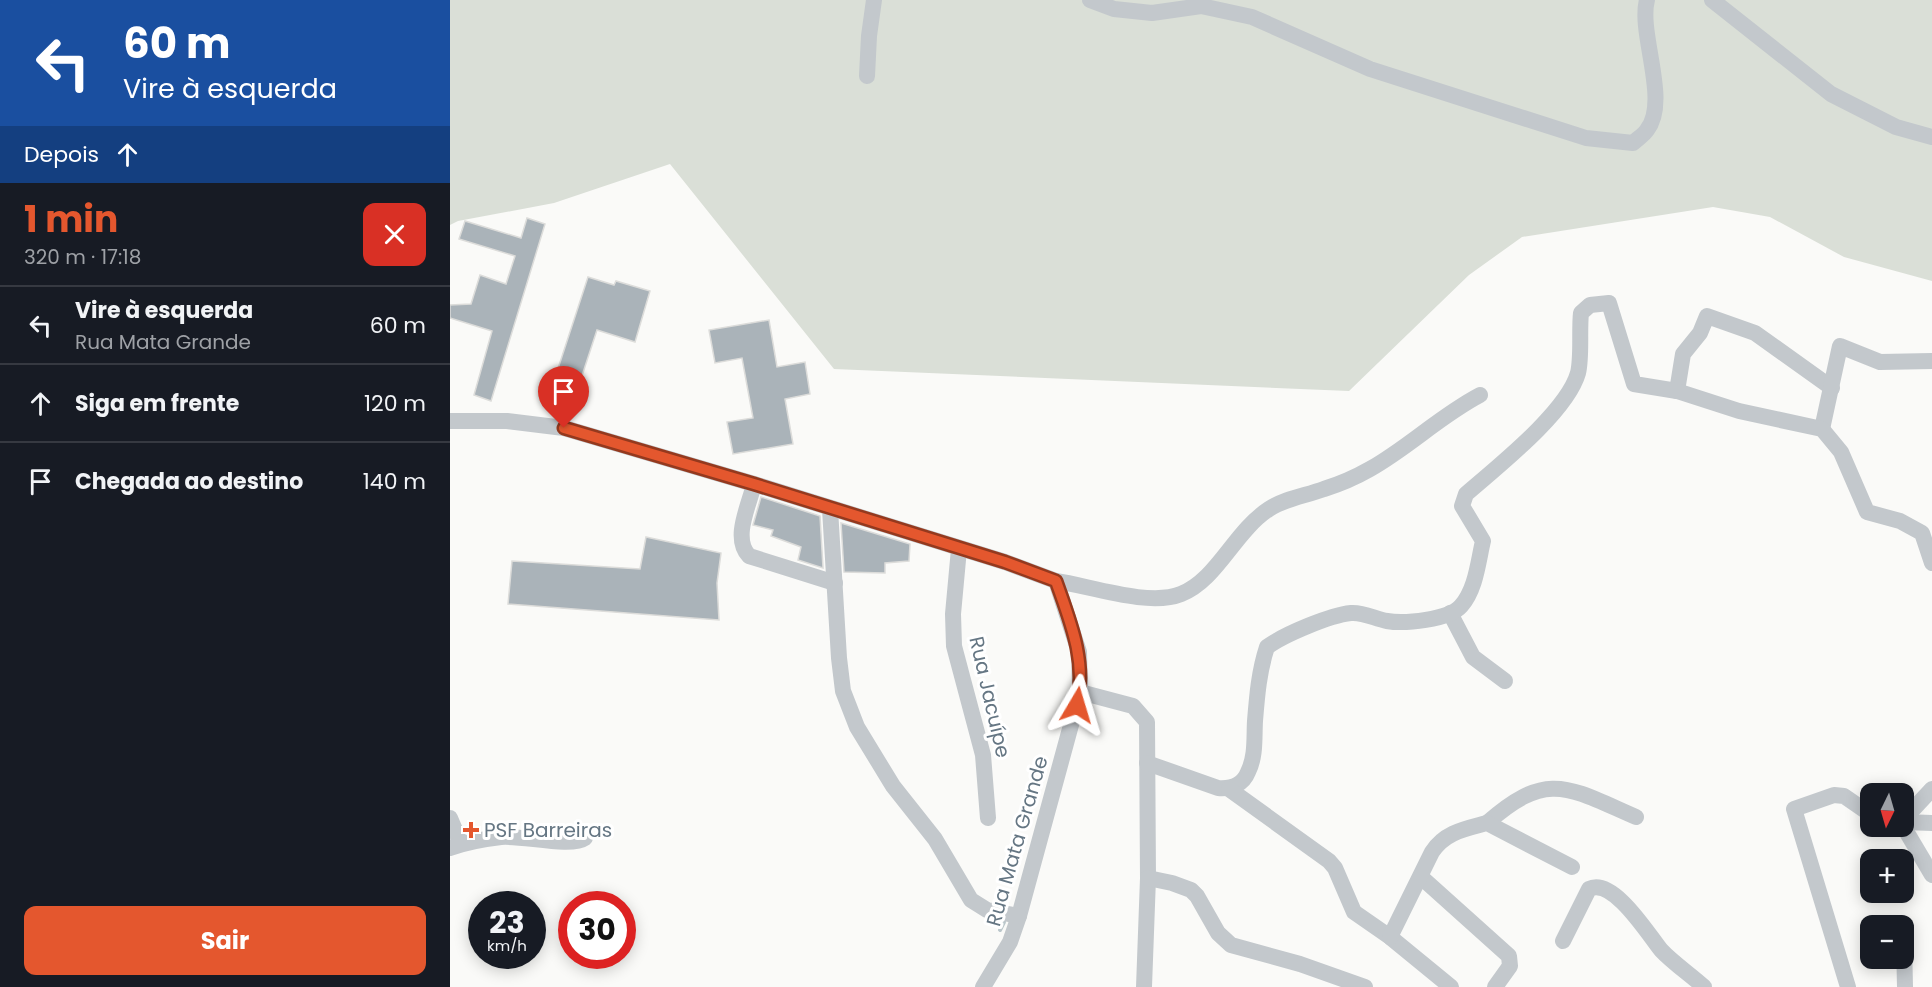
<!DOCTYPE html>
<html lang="pt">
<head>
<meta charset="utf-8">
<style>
  :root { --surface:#171b24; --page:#242831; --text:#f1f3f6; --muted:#9ea1a6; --line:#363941; --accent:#e4572e }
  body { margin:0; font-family:Poppins,sans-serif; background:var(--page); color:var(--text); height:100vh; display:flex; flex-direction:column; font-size:22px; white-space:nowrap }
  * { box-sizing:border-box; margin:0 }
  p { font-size:20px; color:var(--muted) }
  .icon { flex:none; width:33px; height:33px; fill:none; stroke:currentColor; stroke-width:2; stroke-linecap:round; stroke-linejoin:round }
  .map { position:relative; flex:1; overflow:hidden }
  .sheet { display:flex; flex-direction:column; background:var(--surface); width:450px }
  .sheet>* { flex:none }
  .hud { background:#1a4fa0; color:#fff; overflow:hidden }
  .needle { width:39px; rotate:185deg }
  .buttons { position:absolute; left:1410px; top:783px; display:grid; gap:12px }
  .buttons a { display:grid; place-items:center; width:54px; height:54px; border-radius:12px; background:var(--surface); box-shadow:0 3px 15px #0003; font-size:30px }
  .speed { position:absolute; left:18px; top:891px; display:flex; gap:12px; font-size:30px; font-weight:700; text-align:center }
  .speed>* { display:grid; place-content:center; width:78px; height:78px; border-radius:50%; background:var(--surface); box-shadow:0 3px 15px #0003; line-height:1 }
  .speed small { font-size:15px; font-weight:400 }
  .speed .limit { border:9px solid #d22; background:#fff; color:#111 }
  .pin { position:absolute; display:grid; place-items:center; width:51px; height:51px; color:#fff; margin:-62px -26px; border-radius:50% 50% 50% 0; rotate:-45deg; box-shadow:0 0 6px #0007 }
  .pin .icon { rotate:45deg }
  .me { position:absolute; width:66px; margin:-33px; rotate:7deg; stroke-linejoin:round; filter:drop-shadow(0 0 4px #0008) }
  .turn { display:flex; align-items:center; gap:21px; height:126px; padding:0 24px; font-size:27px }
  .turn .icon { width:78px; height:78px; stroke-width:2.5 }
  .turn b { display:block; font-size:42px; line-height:51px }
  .then { display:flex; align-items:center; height:57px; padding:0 24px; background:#0003; gap:12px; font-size:22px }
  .round { display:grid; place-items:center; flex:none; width:63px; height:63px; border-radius:12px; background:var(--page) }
  .head { display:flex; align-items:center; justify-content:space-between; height:102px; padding:0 24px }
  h1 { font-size:36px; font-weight:700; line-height:45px; color:var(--accent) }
  .cta { display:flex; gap:12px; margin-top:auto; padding:12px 24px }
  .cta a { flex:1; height:69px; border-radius:12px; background:var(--accent); color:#fff; font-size:24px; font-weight:700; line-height:69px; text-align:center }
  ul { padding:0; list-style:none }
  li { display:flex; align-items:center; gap:18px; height:78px; padding:0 24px; border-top:2px solid var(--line) }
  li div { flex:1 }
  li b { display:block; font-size:22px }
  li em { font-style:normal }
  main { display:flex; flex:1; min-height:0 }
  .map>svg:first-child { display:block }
  .green { fill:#dadfd7 }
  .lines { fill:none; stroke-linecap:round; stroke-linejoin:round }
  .stream { stroke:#bbc7cb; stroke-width:4 }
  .building { fill:#aab3b9; stroke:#dcdcda; stroke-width:1.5 }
  .street { stroke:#c3c8cc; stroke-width:16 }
  .route-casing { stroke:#94391e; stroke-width:15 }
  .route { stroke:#e4572e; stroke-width:10 }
  .poi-dot { fill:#e4572e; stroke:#fff; stroke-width:2 }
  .labels { text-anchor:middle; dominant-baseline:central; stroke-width:6; stroke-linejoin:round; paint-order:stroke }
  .street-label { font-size:20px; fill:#657683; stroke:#fff }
  .poi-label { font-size:20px; fill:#657683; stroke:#fff; text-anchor:start }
</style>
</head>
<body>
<main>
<section class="sheet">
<div class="hud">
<div class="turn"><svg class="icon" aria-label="left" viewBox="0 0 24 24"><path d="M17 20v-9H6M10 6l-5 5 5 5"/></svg><div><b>60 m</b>Vire à esquerda</div></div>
<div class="then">Depois<svg class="icon" aria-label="ahead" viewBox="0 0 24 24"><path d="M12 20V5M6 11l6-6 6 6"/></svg></div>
</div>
<div class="head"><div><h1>1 min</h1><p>320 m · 17:18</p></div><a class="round" style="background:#d93025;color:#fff"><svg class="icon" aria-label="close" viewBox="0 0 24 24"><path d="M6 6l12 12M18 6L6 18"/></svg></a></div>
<ul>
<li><svg class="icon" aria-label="left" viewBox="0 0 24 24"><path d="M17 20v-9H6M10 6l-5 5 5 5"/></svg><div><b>Vire à esquerda</b><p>Rua Mata Grande</p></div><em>60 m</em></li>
<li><svg class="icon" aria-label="ahead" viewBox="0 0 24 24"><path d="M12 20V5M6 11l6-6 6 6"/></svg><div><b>Siga em frente</b></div><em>120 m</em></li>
<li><svg class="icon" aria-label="arrive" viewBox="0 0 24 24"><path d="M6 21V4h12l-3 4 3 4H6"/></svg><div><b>Chegada ao destino</b></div><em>140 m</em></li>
</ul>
<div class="cta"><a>Sair</a></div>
</section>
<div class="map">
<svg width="1482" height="987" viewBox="0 0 1482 987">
  <rect width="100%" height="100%" fill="#fafaf8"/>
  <path class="green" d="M0,0H1482V281L1394,257L1320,217L1263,207L1072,237L1019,275L899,391L384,369L220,164L104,203L8,221L0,225Z"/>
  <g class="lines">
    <path class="stream" d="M550,930L554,922"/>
  </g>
  <g class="building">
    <path d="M77,218L95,224L41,401L24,395L42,331L0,318V305L21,304L30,275L56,284L65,256L9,239L15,221L71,238Z"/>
    <path d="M138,277L164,285L166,281L200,291L185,342L147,330L124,400L100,393Z"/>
    <path d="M319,320L327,367L355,362L360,394L335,399L343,444L283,454L277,422L303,418L292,358L265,363L259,330Z"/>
    <path d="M311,497L370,516L373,568L348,560L351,547L321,536L323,530L303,525Z"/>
    <path d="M391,523L460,544L459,561L435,563V573L394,572Z"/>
    <path d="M196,537L271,553L267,583L269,620L58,604L62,561L190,569Z"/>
  </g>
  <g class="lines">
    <g class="street">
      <path d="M640,0L664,9L702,13L751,6L802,17L920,69L1136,138L1183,143C1187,139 1194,135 1197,130C1220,101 1188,33 1197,0"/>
      <path d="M1262,0L1381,94L1446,127L1482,137"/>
      <path d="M417,76L419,36L424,0"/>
      <path d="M1227,391L1233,354L1250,333L1257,316L1305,333L1382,388"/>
      <path d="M0,421H57L114,428L304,484L555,562L606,581L629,652L630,692L569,916L560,942L533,987"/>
      <path d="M1372,429L1390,346L1430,362L1482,361"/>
      <path d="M304,484C299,506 282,538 299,556L385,583"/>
      <path d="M380,509L389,658L393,691L407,727L443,786L485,839L521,900L537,910L569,916"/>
      <path d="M509,549L503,614L504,646L533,755L538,818"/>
      <path d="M606,581C640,586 699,607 731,594C767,580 784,532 819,509C836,498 855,496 874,489C890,484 906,477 920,469C959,447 990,416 1030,395"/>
      <path d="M1000,613L1023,657L1055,681"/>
      <path d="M630,692L683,706L697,722L698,878L694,987"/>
      <path d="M697,763L768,788C781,789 793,785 798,772C806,756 804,738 805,721C807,696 809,671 817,647C833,635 880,615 901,613C914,612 925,619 937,621C954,624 999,620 1011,606C1026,589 1028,562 1033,541L1012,506L1016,494C1047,467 1117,412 1128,373C1132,357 1129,330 1131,313L1140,305L1159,303L1184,384L1227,391L1289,411L1372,429L1391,452L1417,512L1450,521L1472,533L1482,563"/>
      <path d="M779,789L879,861L885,868L904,912L940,937L1001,987"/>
      <path d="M0,818L11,844"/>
      <path d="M1454,819L1482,789"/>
      <path d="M1454,822L1482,823"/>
      <path d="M1037,823C1098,769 1119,788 1186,817"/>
      <path d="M1453,826L1482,875"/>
      <path d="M0,848C16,842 34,839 51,837C72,835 121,848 135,838"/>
      <path d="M971,877L1059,956L1060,966L1045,987"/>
      <path d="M698,878L722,883L741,890L747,896L768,933L781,945L850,964L915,987"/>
      <path d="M940,937L982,852C995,832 1015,829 1037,823L1122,867"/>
      <path d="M1113,941L1139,889C1163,877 1198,934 1211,950C1223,963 1241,975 1254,987"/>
      <path d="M1454,941L1455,987"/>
      <path d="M1398,987L1344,809L1384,795L1394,796L1420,814"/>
    </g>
  </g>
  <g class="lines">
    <defs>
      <path id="route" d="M114,428L304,484L555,562L606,581C620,621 637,661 627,705"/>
    </defs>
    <use href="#route" class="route-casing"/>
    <use href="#route" class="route"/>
  </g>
  <path class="poi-dot" d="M18 821h6v6h6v6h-6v6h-6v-6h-6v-6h6z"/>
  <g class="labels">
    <g class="street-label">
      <text transform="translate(540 697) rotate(77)">Rua Jacuípe</text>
      <text transform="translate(567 841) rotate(-74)">Rua Mata Grande</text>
    </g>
    <g class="poi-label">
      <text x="34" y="830">PSF Barreiras</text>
    </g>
  </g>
</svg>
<div class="buttons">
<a><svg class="needle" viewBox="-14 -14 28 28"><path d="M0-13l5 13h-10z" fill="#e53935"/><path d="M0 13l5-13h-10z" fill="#9ea1a6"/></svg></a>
<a>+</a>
<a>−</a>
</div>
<div class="speed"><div>23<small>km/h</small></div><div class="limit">30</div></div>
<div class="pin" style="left:114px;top:428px;background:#d93025"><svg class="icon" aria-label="arrive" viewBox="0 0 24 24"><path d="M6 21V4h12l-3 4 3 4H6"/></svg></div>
<svg class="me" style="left:627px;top:705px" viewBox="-20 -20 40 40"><path d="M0-17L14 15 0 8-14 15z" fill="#e4572e" stroke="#fff" stroke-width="4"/></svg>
</div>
</main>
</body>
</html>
